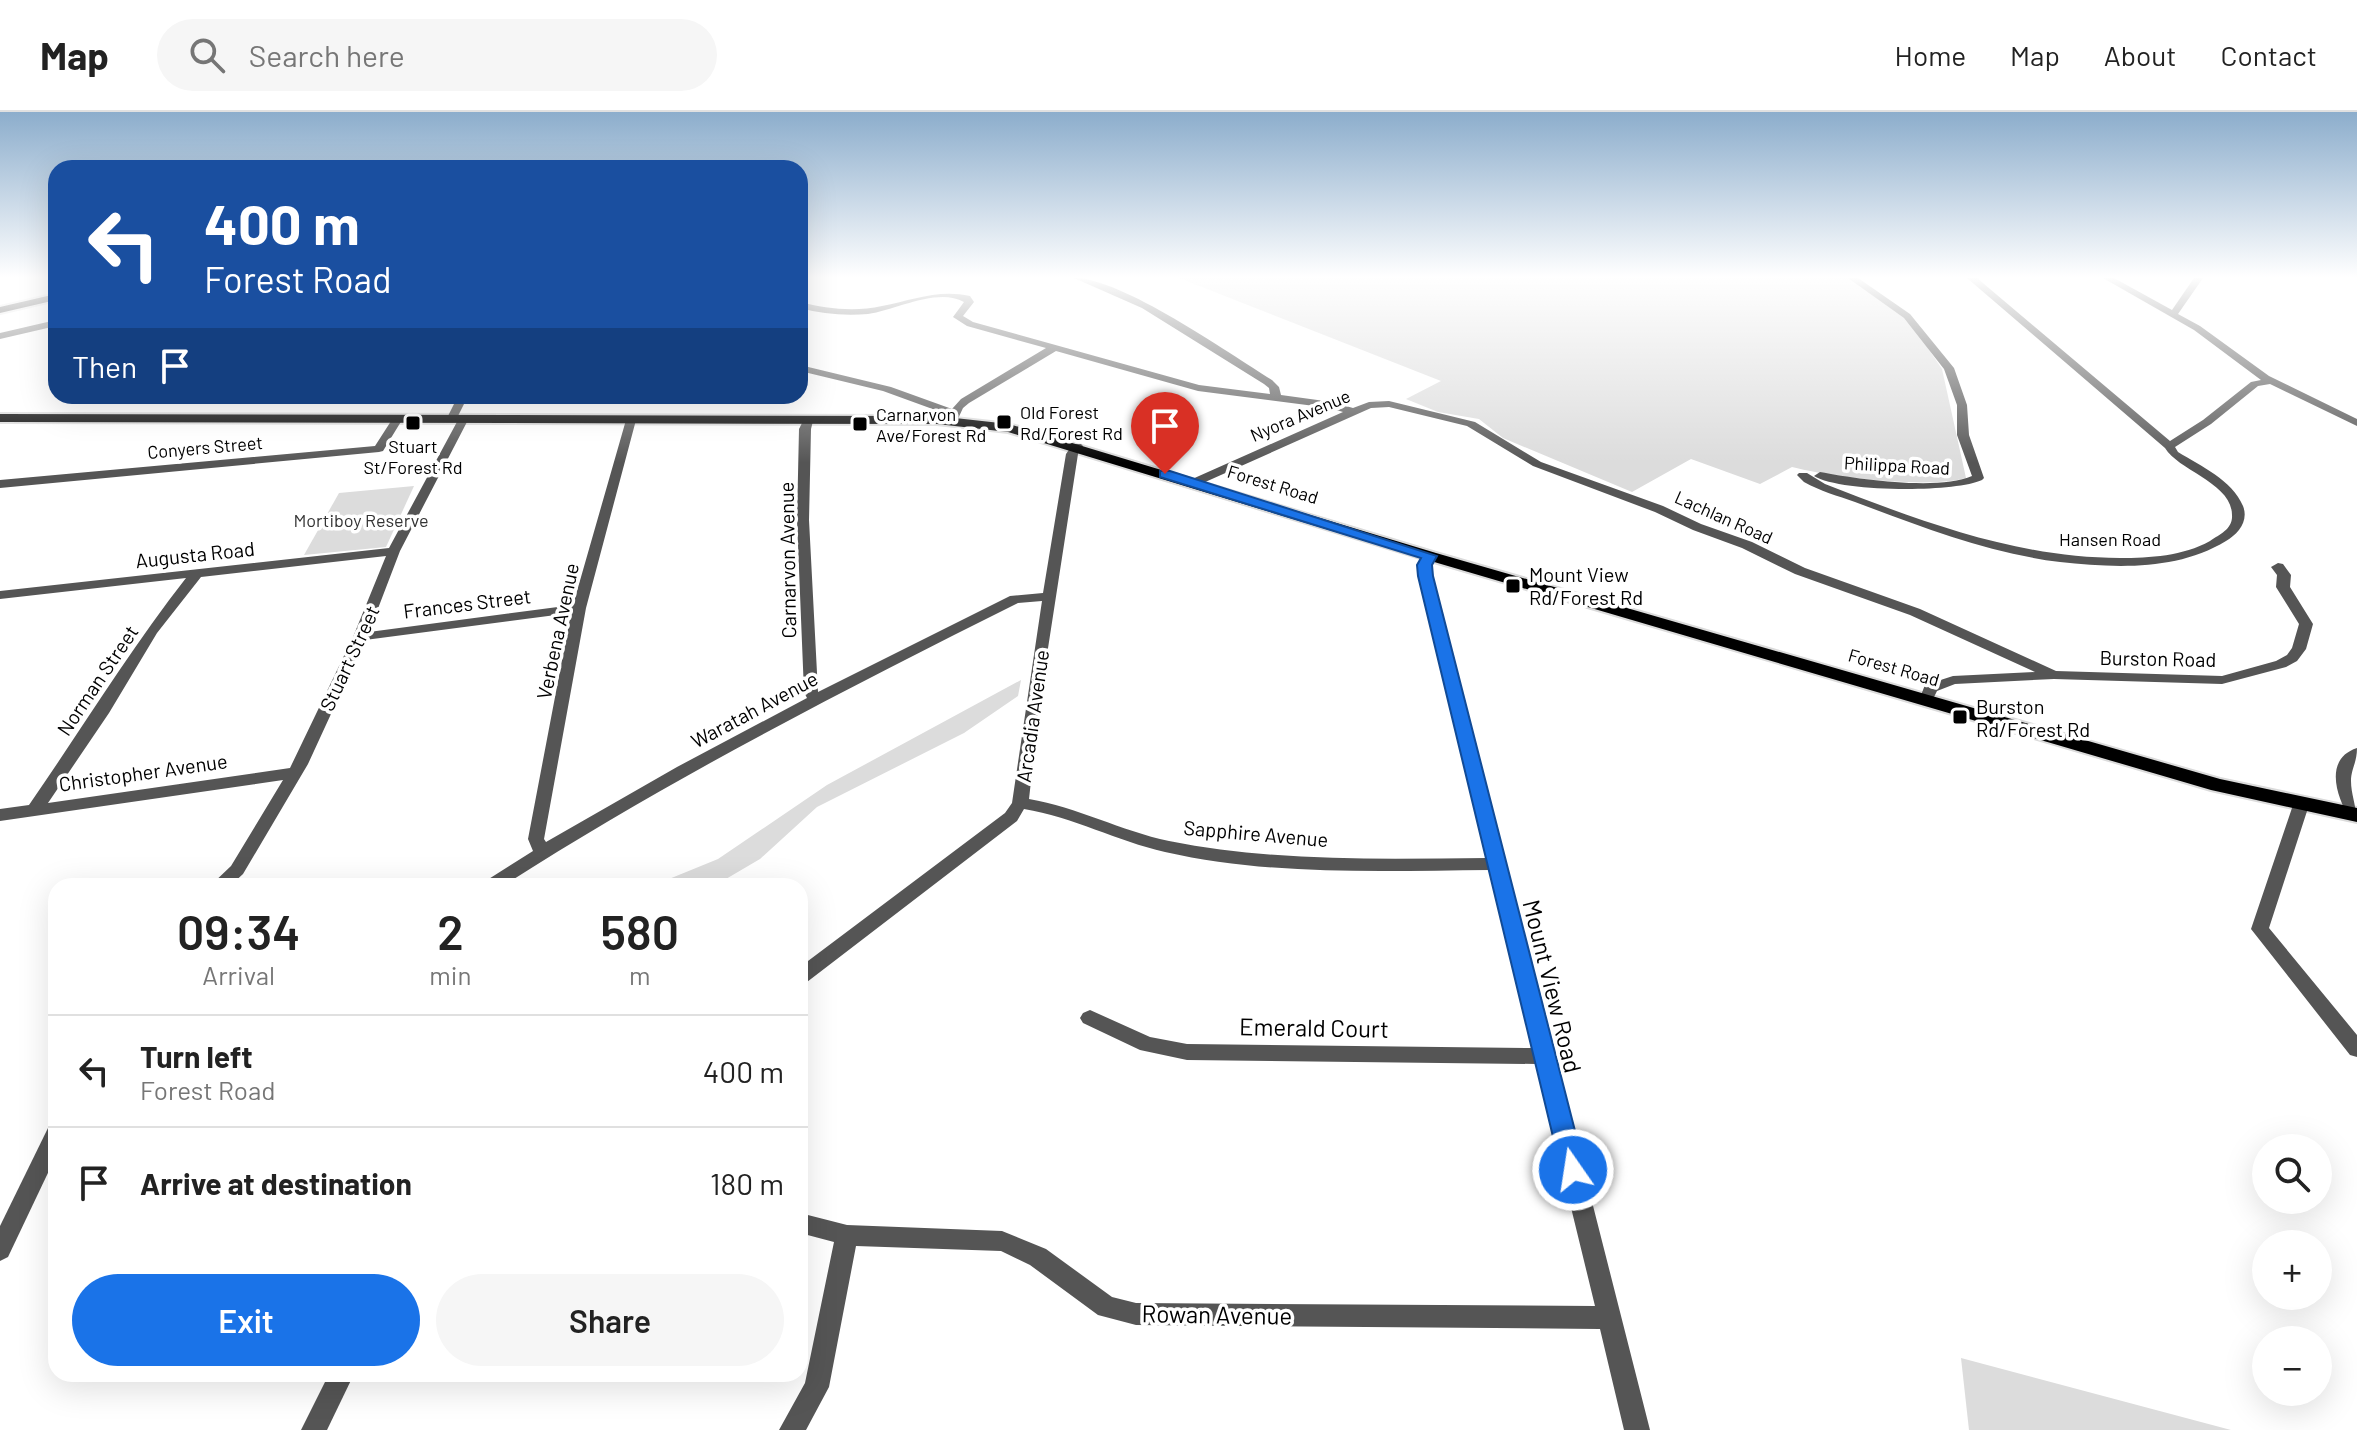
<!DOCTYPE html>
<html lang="en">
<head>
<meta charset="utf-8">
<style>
  :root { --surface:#fff; --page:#f6f6f6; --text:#222; --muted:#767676; --line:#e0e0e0; --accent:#1a73e8 }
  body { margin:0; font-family:Barlow,sans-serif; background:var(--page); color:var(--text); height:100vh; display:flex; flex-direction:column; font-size:30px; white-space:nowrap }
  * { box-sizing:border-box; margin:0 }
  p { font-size:26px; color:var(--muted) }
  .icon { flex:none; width:44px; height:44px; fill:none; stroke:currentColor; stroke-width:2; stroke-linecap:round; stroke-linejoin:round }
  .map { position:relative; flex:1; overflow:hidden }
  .side { position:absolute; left:48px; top:766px; width:760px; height:504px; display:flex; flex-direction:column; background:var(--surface); border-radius:24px; box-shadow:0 8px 32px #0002 }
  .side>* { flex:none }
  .hud { position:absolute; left:48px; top:48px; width:760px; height:244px; border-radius:24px; box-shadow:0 8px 32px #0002; background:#1a4fa0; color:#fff; overflow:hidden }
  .controls { position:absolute; left:2252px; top:1022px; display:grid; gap:16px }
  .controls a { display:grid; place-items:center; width:80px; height:80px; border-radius:50%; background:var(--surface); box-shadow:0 8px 32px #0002; font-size:40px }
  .pin { position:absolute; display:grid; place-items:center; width:68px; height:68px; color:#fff; margin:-82px -34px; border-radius:50% 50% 50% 0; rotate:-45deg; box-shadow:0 0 8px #0007 }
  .pin .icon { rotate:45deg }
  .me { position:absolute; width:88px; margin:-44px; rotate:347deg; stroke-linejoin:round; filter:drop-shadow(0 0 6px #0008) }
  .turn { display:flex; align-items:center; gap:28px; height:168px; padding:0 24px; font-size:36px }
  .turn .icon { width:104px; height:104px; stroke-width:2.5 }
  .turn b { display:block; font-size:56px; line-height:68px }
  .then { display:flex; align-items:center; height:76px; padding:0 24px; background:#0003; gap:16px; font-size:30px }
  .eta { display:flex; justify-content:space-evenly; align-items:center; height:136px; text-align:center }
  .eta b { font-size:48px; font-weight:600; line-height:56px }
  .button { display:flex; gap:16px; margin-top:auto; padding:16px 24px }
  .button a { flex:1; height:92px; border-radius:48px; background:var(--accent); color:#fff; font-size:32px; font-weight:600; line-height:92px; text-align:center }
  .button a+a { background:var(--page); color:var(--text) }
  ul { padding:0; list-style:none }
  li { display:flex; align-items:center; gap:24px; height:112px; padding:0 24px; border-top:2px solid var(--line) }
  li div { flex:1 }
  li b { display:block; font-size:30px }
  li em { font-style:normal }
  header { display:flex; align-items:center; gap:48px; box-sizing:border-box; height:112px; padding:0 40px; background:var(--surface); border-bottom:2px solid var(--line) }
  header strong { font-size:38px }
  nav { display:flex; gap:44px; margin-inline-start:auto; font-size:28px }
  .search { width:560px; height:72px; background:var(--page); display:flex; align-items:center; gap:20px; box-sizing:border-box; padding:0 28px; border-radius:44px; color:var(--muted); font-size:30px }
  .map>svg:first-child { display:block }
  .green { fill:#dcdcdc }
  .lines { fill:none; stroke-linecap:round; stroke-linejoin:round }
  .primary-casing { stroke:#dbdbdb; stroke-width:4 }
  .minor { fill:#555; fill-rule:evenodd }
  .primary { fill:#000; fill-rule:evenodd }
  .route { fill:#1a73e8; stroke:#114b97; stroke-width:2 }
  .poi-dot { fill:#000; stroke:#fff; stroke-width:3 }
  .labels { text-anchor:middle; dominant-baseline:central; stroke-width:7; stroke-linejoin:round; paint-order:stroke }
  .far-poi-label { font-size:18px; fill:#000; stroke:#fff; text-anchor:start }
  .far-street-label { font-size:18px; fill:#000; stroke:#fff }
  .far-park-label { font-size:18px; fill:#333; stroke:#fff }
  .street-label { font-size:20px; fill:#000; stroke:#fff }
  .poi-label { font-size:20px; fill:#000; stroke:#fff; text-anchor:start }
  .near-street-label { font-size:24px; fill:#000; stroke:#fff }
</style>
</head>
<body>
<header>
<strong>Map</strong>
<div class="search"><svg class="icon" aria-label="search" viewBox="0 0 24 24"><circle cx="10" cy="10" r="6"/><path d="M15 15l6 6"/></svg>Search here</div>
<nav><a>Home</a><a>Map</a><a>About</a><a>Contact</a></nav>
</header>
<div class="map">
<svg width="2357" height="1318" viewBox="0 0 2357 1318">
  <rect width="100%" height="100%" fill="#fff"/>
  <g class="green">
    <path d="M1179,166H1849L1911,211L1942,257L1966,366C1929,377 1830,365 1792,355L1760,372L1691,347L1632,380L1503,326L1479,307L1438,300L1406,287L1441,269Z"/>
    <path d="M414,374L386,435L304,443L339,381Z"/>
    <path d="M1021,568L1018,584L964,621L817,695L760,747L714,774H661L669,767L718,747L827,673Z"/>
    <path d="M1961,1246L2231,1318H1969Z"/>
  </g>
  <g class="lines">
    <defs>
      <g id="primary">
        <path d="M56,182V188L0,201V195Z"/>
        <path d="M0,302L937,304L1009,312L1436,441L2220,667L2357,696V710L2211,678L1424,447L1008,320L937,312L0,310Z"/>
      </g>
    </defs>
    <use href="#primary" class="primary-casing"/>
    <g class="minor">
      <path d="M1074,166C1122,166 1227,240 1272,268L1279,275L1281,283L1332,290L1353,296L1369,290L1389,289L1475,310L1541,350L1663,394L1701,412L1752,430L1805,456L1920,497L2056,559L2222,564L2276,549L2287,543L2292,536L2299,512L2276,475L2277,463L2271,455L2278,451L2283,452L2291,463L2290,475L2313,512L2306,537L2297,549L2286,555L2222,572L2054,567L1955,572L1937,579L1931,591L1926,593L1919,588L1925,573L1953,564L2035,560L1910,503L1795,462L1742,436L1693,418L1655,400L1533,354L1467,314L1389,295L1371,296L1194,375L1188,371L1190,368L1343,300L1330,296L1198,279L1056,239L969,291L963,296L956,311L952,312L947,309L949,303L883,279L800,259V253L891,275L952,297L961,287L1046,236L967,214L953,205L964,190C938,175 896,198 868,202C845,204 822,202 800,196V190C827,197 855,200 882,194C913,188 938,177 970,184L974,190L963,204L973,210L1199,273L1270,282L1269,276L1264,272L1142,196Z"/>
      <path d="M1848,166H1858L1910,202L1954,256L1967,293L1969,323L1984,366L1982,368C1954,381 1839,380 1814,364L1820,360C1856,367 1939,379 1972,364L1957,323V293L1944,257L1904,206Z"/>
      <path d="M1967,166H1977L2170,329L2203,308L2251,270L2261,268L2194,218L2103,166H2114L2172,198L2194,166H2203L2178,202L2200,214L2269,264L2357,307V314L2270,272L2258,274L2211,312L2175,335L2178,340C2201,354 2232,368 2243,394C2249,409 2238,422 2226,429C2177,459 2115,456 2060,450C1988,441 1922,415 1855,390C1838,384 1820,379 1804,370L1797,363L1799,361H1807L1825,372C1920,409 2017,446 2120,446C2150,446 2183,444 2210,429C2220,422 2233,417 2232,403C2232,371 2179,359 2165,336Z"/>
      <path d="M56,208V214L0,227V221Z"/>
      <path d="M458,284H468L455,310H447L446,308Z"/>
      <path d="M463,305L468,308L400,439L369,520L573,493L626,308L631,305L636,308L586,496L544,727L546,730L677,655L807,586L804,580L797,408L799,317L804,307L813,309L811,317L809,408L818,580L1010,484L1043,481L1066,342L1073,332H1081L1083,334L1078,342L1040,588L1029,687C1077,695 1121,719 1169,729C1274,750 1381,747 1487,746L1417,453L1425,441H1435L1436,444L1431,453L1433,464L1650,1318H1624L1600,1217L1136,1213L1098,1203L1030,1153L1001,1139L856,1134L829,1275L806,1318H779L805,1271L834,1130L800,1121V1101L847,1113L1002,1119L1046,1137L1112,1185L1136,1191L1595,1194L1536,952L1187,948L1140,938L1083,911L1080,906L1083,901L1090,898L1150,925L1187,932L1533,936L1490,758C1382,759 1271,764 1165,740C1117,729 1073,705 1024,697L1017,709L807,870L800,872V855L1005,701L1012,691L1042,489L1018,491C842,579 668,668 503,774H481L484,770L533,739L528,727L571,501L365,528L308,652L243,762L230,774H210L231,754L283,668L0,709V697L29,693C81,618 129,539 186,466L0,487V479L389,436L458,308ZM386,444L353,525L290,656L48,691L109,601L157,521L201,465Z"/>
      <path d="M393,306L402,308L383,339L379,340L0,376V368L375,334Z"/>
      <path d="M2357,636C2357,651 2351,657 2351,669C2351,683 2357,695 2356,709L2350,707C2337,686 2323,647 2357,636Z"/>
      <path d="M2301,688L2309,693L2269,816L2357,923V945L2350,943L2251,817L2293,693Z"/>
      <path d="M56,1013V1044L8,1145L0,1149V1114L48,1016Z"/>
      <path d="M329,1262H354L327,1318H301Z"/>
    </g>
    <use href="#primary" class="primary"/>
  </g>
  <linearGradient id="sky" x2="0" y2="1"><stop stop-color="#8cadcc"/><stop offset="0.47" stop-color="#fff"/><stop offset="1" stop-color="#fff" stop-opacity="0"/></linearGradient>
  <rect width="2357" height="351" fill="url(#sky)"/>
  <path class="route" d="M1160,359H1170L1437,444L1432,453L1433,464L1585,1058L1582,1066L1573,1069L1564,1066L1561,1058L1418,464L1417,453L1421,446L1160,365Z"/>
  <g class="poi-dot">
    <rect x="996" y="302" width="16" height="16" rx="4"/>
    <rect x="405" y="303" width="16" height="16" rx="4"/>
    <rect x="852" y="304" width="16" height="16" rx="4"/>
    <rect x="1505" y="466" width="16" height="16" rx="4"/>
    <rect x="1952" y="597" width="16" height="16" rx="4"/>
  </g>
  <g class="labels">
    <g class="far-poi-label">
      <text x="1020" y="300">Old Forest<tspan x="1020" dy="21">Rd/Forest Rd</tspan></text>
      <text x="876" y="302">Carnarvon<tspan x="876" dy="21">Ave/Forest Rd</tspan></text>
      <text x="413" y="334" text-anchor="middle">Stuart<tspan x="413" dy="21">St/Forest Rd</tspan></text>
    </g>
    <g class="far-street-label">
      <text transform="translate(1300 303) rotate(-23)">Nyora Avenue</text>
      <text transform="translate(205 335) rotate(-5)">Conyers Street</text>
      <text transform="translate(1897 353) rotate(3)">Philippa Road</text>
      <text transform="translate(1273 372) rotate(17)">Forest Road</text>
      <text transform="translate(1724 405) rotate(24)">Lachlan Road</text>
      <text x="2110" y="427">Hansen Road</text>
      <text transform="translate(1894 555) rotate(16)">Forest Road</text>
    </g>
    <g class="far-park-label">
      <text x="361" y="408">Mortiboy Reserve</text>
    </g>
    <g class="street-label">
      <text transform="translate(195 442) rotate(-6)">Augusta Road</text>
      <text transform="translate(787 448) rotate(-91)">Carnarvon Avenue</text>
      <text transform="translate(467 491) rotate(-7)">Frances Street</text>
      <text transform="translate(557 519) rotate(-78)">Verbena Avenue</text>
      <text transform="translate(349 546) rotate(-65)">Stuart Street</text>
      <text transform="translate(2158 546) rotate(1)">Burston Road</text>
      <text transform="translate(97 568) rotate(-56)">Norman Street</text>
      <text transform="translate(754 597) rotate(-28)">Waratah Avenue</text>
      <text transform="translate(1032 604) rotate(-82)">Arcadia Avenue</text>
      <text transform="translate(143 660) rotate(-8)">Christopher Avenue</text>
      <text transform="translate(1256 721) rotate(5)">Sapphire Avenue</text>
    </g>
    <g class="poi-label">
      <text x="1529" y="462">Mount View<tspan x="1529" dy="23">Rd/Forest Rd</tspan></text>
      <text x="1976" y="594">Burston<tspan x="1976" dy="23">Rd/Forest Rd</tspan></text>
    </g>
    <g class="near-street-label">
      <text transform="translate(1553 874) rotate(76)">Mount View Road</text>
      <text transform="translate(1314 915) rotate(1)">Emerald Court</text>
      <text transform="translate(1217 1202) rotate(1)">Rowan Avenue</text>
    </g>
  </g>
</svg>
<div class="controls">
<a><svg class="icon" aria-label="search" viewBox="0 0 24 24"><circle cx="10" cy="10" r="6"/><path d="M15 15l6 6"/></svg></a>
<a>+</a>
<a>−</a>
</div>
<div class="pin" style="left:1165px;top:362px;background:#d93025"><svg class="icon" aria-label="arrive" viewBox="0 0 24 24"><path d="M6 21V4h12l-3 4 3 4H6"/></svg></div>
<svg class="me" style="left:1573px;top:1058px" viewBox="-20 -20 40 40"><circle r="17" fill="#1a73e8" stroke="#fff" stroke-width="3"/><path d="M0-11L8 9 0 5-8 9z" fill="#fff"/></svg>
<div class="hud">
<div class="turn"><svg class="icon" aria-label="left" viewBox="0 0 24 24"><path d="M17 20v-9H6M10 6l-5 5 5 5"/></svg><div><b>400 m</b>Forest Road</div></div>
<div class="then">Then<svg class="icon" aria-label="arrive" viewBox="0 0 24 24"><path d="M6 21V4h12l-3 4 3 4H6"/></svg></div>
</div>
<section class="side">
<div class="eta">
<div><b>09:34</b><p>Arrival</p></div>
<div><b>2</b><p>min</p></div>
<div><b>580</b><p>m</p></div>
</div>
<ul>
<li><svg class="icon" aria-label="left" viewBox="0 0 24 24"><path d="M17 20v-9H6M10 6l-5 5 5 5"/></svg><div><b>Turn left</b><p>Forest Road</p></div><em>400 m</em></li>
<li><svg class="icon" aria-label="arrive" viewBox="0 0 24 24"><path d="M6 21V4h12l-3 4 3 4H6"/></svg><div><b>Arrive at destination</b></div><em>180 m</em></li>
</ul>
<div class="button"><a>Exit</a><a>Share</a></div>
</section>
</div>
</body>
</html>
